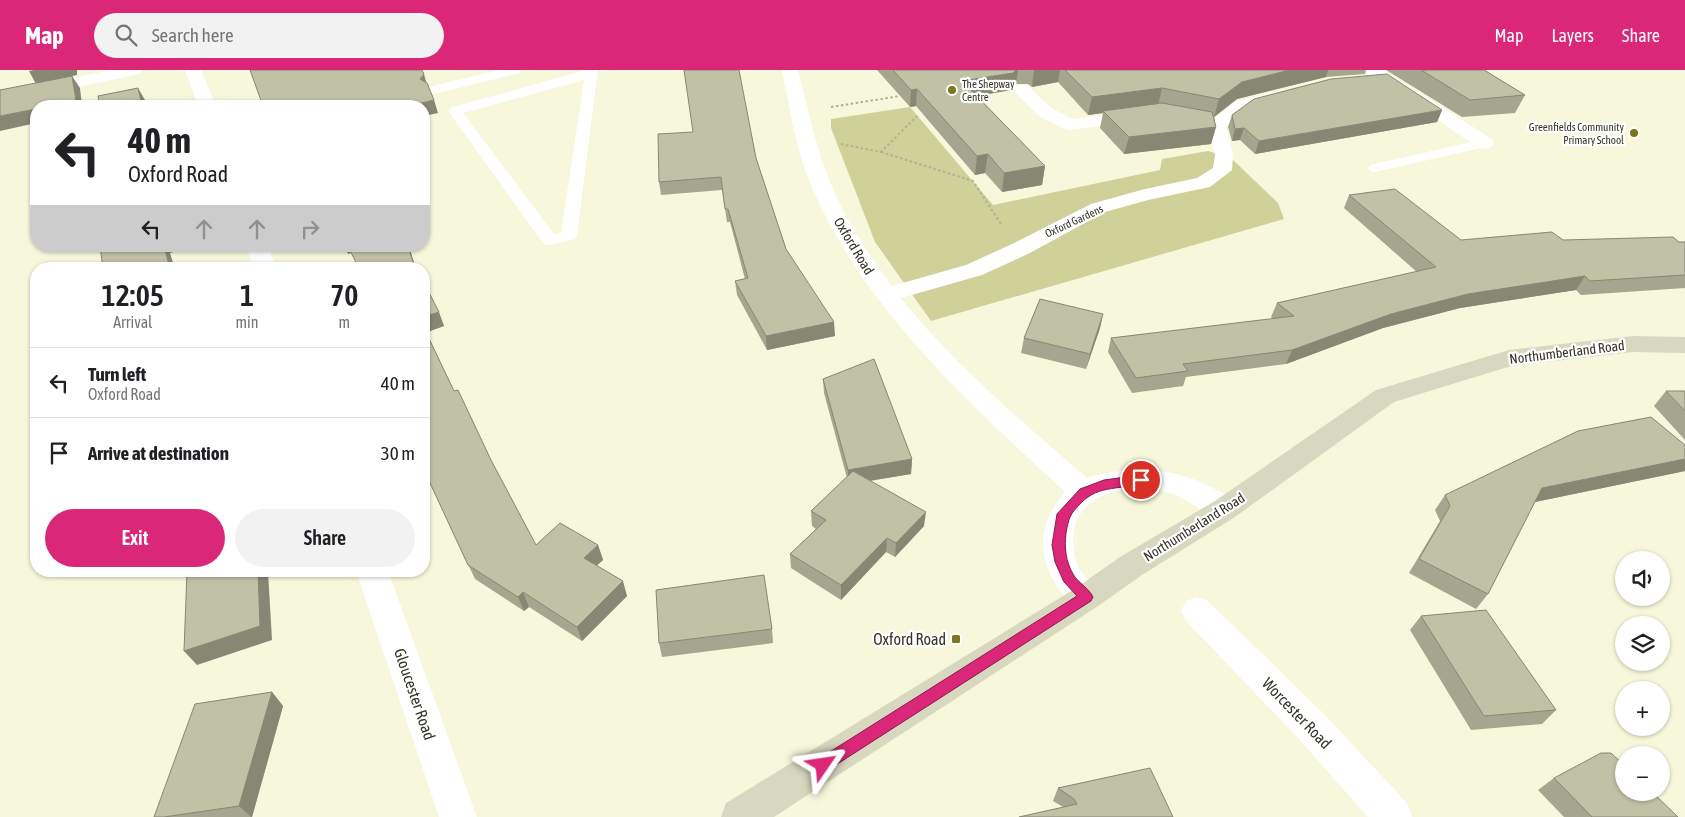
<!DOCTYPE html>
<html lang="en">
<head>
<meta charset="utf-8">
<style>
  :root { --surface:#fff; --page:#f2f2f2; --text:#202124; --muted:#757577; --line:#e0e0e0; --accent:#db2777 }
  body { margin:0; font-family:"Asap Condensed",sans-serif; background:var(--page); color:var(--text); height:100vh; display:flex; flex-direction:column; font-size:19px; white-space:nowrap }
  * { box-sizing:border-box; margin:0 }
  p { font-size:16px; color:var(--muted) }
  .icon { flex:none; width:28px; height:28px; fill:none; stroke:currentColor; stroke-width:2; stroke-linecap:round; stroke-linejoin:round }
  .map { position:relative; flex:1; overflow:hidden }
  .sheet { position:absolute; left:30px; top:192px; width:400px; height:315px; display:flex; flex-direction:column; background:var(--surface); border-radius:20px; box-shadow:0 1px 4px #0004 }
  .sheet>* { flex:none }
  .hud { position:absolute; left:30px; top:30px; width:400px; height:152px; border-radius:20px; box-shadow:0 1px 4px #0004; background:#fff; color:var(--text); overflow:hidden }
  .fabs { position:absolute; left:1615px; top:481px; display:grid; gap:10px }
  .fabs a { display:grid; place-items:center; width:55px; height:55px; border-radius:50%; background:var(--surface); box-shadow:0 1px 4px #0004; font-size:25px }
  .pin { position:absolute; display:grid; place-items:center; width:42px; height:42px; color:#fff; margin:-21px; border:2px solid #fff; border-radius:50%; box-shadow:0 1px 5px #0007 }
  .me { position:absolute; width:55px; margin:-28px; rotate:58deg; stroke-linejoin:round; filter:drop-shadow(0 0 4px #0008) }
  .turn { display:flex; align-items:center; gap:18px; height:105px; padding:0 15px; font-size:22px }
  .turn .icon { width:65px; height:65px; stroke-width:2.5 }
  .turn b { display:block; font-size:35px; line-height:42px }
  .lanes { display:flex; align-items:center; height:48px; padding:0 15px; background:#0003; justify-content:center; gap:25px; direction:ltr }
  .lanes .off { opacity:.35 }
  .eta { display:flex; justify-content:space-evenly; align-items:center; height:85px; text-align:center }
  .eta b { font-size:30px; font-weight:600; line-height:35px }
  .primary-button { display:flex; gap:10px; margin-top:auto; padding:10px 15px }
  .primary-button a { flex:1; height:58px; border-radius:30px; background:var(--accent); color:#fff; font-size:20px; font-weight:600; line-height:58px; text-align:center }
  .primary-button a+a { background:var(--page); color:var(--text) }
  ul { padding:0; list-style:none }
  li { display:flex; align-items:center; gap:15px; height:70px; padding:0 15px; border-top:1px solid var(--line) }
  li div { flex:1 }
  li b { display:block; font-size:19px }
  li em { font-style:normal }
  header { display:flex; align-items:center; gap:30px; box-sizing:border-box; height:70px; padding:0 25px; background:var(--accent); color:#fff }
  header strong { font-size:24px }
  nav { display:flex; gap:28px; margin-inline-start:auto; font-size:18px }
  .search { width:350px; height:45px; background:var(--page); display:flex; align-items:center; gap:12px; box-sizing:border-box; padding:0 18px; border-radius:28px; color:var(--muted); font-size:19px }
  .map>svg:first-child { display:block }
  .green { fill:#d0d099 }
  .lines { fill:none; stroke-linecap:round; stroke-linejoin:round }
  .path { stroke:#b0b09b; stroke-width:2; stroke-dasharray:2.5 2.5; stroke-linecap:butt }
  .lane { fill:#fff; fill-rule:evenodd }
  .street { fill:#fff; fill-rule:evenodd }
  .secondary { fill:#d8d8c1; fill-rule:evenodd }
  .wall { fill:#a6a68f }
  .shaded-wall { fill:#878774 }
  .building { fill:#c1c1a6; stroke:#878774 }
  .route { fill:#db2777; stroke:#8e194d }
  .poi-dot { fill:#7a771d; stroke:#fff; stroke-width:2 }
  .labels { text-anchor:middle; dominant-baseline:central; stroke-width:4.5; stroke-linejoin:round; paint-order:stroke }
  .far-poi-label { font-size:11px; fill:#333328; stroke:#fff; text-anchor:start }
  .far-street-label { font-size:11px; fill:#333328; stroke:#fff }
  .street-label { font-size:14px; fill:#333328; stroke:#fff }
  .near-poi-label { font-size:16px; fill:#333328; stroke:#fff; text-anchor:end }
  .near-street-label { font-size:16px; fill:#333328; stroke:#fff }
</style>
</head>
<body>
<header>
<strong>Map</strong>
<div class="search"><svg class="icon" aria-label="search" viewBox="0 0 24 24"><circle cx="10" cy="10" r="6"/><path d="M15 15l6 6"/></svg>Search here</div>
<nav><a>Map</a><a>Layers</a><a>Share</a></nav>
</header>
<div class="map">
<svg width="1685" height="747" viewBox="0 0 1685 747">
  <rect width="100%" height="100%" fill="#f7f7db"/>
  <path class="green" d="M910,37L993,135L1160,100L1162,89L1208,81L1231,88L1278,133L1284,149L931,251L875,172L831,58V49Z"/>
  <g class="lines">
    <g class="path">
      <path d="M831,37L900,26"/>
      <path d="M841,74L881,82L917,46"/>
      <path d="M881,82L973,111L1001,154"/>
    </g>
    <g class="lane">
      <path d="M499,0H521L519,3L433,24L426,20L428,17Z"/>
      <path d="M586,0H598L577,166L575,169L550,175L544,174L448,41L450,38ZM584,10L561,163L554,164L463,43Z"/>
      <path d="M1485,69L1490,70L1492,73L1490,76L1375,102L1370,101L1368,98L1370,95Z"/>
    </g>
    <g class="street">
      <path d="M111,0H143L141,3L135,5L0,33V23Z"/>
      <path d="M185,0H201L216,36H198Z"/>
      <path d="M782,0H798C807,35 814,70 827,104C842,144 866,182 892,216L966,195L1012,174L1091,134L1145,119L1197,108L1213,98L1215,85L1208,55L1211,51L1237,31L1283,20L1289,21L1292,25L1289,29L1249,39L1226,56L1233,85L1232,100L1210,117L1148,130L1105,142L1028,184L982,205L901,228C955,296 1023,352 1087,408C1130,395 1173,397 1213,418C1224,423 1234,428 1240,439L1235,447C1232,448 1228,450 1224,450C1213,449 1187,429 1173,424C1139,412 1082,418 1074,460C1072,472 1074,487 1079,498C1084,509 1097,515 1103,527L1098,536C1095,537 1091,540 1087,540C1081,540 1075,535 1071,532C1051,514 1040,488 1044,462C1047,447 1055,433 1065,422C968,332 866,241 812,118C796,81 790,39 782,0Z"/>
      <path d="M1364,0H1383L1492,69L1494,73L1492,77L1485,79L1478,77L1366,3Z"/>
      <path d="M1022,15L1028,16L1051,38L1073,49L1139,41L1145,42L1148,46L1145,50L1139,51L1070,60L1064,59L1039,46L1013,20L1016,16Z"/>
      <path d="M246,176H268L276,199H254Z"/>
      <path d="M356,501H388L477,747H439Z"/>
      <path d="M1197,527L1208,531L1324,644L1407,733L1412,747H1368L1298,668L1186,551L1181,541L1186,531Z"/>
    </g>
    <path class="secondary" d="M1633,266L1685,267V283L1633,282L1511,296L1394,332L1235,447L1142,505L1098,536L774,747H721L726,733L1076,518L1120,487L1215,431L1376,320L1509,280Z"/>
  </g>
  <g class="wall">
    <path d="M877,0H1366L1365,4L1326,7L1237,29L1214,47L1216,57L1211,74L1124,84L1100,58L1103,43L1088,45L1058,12L1032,17L1028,14H1016L1011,20L977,26L1045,96L1042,115L1002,122L985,103L975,105L916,36L910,37Z"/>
    <path d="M1386,0H1484L1525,25L1515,43L1462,47Z"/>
    <path d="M1442,40L1437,52L1255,84L1240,70L1232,71L1228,57L1232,45Z"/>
    <path d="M756,88L786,179L835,266L767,280L737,225L735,211L745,209L730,152H727L722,120L661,125L659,112Z"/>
    <path d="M1349,125L1461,170H1563L1685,172V218L1581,225L1576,220L1460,238L1383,258L1286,294L1186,307L1183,316L1132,323L1108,282L1111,268L1273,249L1271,247L1277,233L1417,202L1344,138Z"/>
    <path d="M424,213L444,256L426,262L454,321L536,475H598L603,490L596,496L627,526L582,571L529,537L524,541L475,509L424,400Z"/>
    <path d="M1103,244L1100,258L1086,299L1021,283L1024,268Z"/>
    <path d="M823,309L912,389L911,404L870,411L924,456L895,487L886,482L841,530L791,498L790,484L816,459L812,456L811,441L847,408L824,323Z"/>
    <path d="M1666,321H1685V370L1654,336Z"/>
    <path d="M1685,375V401L1535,432L1488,524L1476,539L1409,503L1440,451L1435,440L1445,425Z"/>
    <path d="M1421,546L1556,640L1542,654L1471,660L1410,560Z"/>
    <path d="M772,559L773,573L662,587L659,573Z"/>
    <path d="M272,622L283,636L252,747H154Z"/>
    <path d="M1554,708L1678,747H1564L1538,720Z"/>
    <path d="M1058,718L1173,747L1063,737L1053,731Z"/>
  </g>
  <g class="shaded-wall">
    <path d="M34,0H77V5L72,6L80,18L82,36H47L36,14L29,1Z"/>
    <path d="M1016,0H1018L1016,14L1011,20L960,29L962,11Z"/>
    <path d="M1034,0H1060L1058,12L1032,17Z"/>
    <path d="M1290,0H1328L1326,7L1237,29L1214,47L1219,29L1242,12Z"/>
    <path d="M424,4L427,15L420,9Z"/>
    <path d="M138,18L145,30L146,36H142Z"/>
    <path d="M1162,18L1158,36L1103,41V43L1088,45L1092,27Z"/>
    <path d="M917,19L916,36L910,37L911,20Z"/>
    <path d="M434,30L438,43L424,46V36H408Z"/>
    <path d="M36,39V53L0,61V46Z"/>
    <path d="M1442,40L1437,52L1255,84L1259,71Z"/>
    <path d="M1216,57L1211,74L1124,84L1129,67Z"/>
    <path d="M1244,58L1240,70L1232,71L1235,59Z"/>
    <path d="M988,84L985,103L975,105L977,86Z"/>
    <path d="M1045,96L1042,115L1002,122L1004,103Z"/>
    <path d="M164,176H183L184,179L170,183L175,199H170Z"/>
    <path d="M345,176H348L351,183L348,184Z"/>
    <path d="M408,176H409L416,199H415Z"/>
    <path d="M1585,206L1576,220L1460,238L1383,258L1286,294L1292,280L1391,244L1468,224Z"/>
    <path d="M439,242L444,256L425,263L424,260V247Z"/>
    <path d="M1103,244L1100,258L1086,299L1090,284Z"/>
    <path d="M834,252L835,266L767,280L766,266Z"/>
    <path d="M912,389L911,404L848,414V400Z"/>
    <path d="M1685,389V401L1530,433L1542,418Z"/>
    <path d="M926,442L924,456L895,487L896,473Z"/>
    <path d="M887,468L886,482L841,530V515Z"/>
    <path d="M598,475L603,490L588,503L584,488Z"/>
    <path d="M258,501H268L272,570L197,595L184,581Z"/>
    <path d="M623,511L627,526L582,571L577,557Z"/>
    <path d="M523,522L529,537L524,541L518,527Z"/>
    <path d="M272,622L283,636L252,747H251L239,736Z"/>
  </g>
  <g class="building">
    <path d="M250,0H422L424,4L420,9L427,13L434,30L408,36H263Z"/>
    <path d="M684,0H739L756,88L786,179L834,252L766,266L735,211L748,208L728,139H725L721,107L659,112L658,64L693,62Z"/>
    <path d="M893,0H1016L1013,3L962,11L1045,96L1004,103L988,84L977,86L917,19L911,20Z"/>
    <path d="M1065,0H1290L1242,12L1219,29L1162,18L1092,27Z"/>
    <path d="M1421,0H1484L1525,25L1470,30Z"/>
    <path d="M1387,4L1442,40L1259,71L1244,58L1235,59L1232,45L1254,29L1331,9Z"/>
    <path d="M72,6L76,30L47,36H36V39L0,46V20Z"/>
    <path d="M138,18L142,36H100L98,26Z"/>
    <path d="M1162,33L1212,42L1216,57L1129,67L1103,41Z"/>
    <path d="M1395,119L1461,170L1552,162L1563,170L1673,167L1679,172H1685V205L1590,211L1585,206L1468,224L1391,244L1292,280L1183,294L1188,301L1136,308L1111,268L1294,246L1277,233L1436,197L1349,125Z"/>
    <path d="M100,176H164L170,199H103Z"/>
    <path d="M348,176H408L413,192L416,199H359Z"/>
    <path d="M424,213L439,242L424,247Z"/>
    <path d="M1040,229L1103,244L1090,284L1024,268Z"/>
    <path d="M424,258L454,321L458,320L491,390L536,475L560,453L598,475L584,488L623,511L577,557L523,522L518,527L468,495L424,400Z"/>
    <path d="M874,289L912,389L848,400L823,309Z"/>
    <path d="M1666,321H1685V341Z"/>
    <path d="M1651,347L1685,375V389L1542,418L1488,524L1419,489L1450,436L1445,425L1578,361Z"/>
    <path d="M853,401L926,442L896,473L887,468L841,515L790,484L826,450L811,441Z"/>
    <path d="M187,501H258L260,556L184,581Z"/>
    <path d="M764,505L772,559L659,573L656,520Z"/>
    <path d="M1486,540L1556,640L1484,646L1421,546Z"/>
    <path d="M272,622L239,736L164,747H154L195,634Z"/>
    <path d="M1601,683H1611L1624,695V722H1652L1678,747H1592L1554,708Z"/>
    <path d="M1150,698L1173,747H1019L1077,734L1074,729L1058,718Z"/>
  </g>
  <path class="route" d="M1141,405L1146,407L1147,410L1146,413C1123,420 1099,414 1081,433C1070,444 1069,447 1066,463C1064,477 1066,492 1073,504C1078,513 1089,518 1093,527L1091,531L828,700L823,702L817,700L815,695L817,690L1077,526L1064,512L1055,492L1052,475L1057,444L1080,419L1104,410Z"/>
  <g class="poi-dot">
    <circle cx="952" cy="20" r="5"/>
    <circle cx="1634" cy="63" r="5"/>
    <rect x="951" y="564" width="10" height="10" rx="2.5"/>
  </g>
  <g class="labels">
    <g class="far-poi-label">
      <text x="962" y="14">The Shepway<tspan x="962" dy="13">Centre</tspan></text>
      <text x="1624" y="57" text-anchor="end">Greenfields Community<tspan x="1624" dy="13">Primary School</tspan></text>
    </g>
    <g class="far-street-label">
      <text transform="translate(1074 151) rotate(-25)">Oxford Gardens</text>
    </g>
    <g class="street-label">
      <text transform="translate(854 176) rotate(59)">Oxford Road</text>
      <text transform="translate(1567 282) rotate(-7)">Northumberland Road</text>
      <text transform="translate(1194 457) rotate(-32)">Northumberland Road</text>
    </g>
    <g class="near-poi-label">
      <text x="946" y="569">Oxford Road</text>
    </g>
    <g class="near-street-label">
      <text transform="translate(415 624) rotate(71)">Gloucester Road</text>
      <text transform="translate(1297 643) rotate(46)">Worcester Road</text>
    </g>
  </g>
</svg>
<div class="fabs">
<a><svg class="icon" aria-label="sound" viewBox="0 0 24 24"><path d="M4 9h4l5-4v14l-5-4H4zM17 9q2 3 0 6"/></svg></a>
<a><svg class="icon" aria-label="layers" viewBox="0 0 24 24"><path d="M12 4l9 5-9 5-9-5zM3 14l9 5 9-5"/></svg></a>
<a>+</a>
<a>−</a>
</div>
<div class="pin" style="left:1141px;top:410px;background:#d93025"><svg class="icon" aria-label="arrive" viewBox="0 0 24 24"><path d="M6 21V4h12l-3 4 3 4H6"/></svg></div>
<svg class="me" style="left:823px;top:695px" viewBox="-20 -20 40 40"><path d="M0-17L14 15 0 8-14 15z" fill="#db2777" stroke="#fff" stroke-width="4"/></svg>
<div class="hud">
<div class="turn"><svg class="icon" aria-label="left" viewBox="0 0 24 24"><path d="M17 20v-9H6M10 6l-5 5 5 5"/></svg><div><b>40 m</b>Oxford Road</div></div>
<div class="lanes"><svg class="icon" aria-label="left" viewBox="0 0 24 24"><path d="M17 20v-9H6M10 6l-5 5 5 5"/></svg><svg class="icon off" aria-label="ahead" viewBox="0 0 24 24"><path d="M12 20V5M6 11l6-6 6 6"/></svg><svg class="icon off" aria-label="ahead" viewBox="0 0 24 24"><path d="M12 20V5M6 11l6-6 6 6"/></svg><svg class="icon off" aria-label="right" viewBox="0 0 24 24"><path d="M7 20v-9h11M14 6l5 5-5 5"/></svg></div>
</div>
<section class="sheet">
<div class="eta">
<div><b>12:05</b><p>Arrival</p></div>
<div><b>1</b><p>min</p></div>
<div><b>70</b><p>m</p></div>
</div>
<ul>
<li><svg class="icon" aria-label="left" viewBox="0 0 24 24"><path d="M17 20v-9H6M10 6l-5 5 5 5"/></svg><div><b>Turn left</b><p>Oxford Road</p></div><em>40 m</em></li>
<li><svg class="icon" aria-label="arrive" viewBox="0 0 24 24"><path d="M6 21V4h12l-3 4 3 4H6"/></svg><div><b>Arrive at destination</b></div><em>30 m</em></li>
</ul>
<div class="primary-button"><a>Exit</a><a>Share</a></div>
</section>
</div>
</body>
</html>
